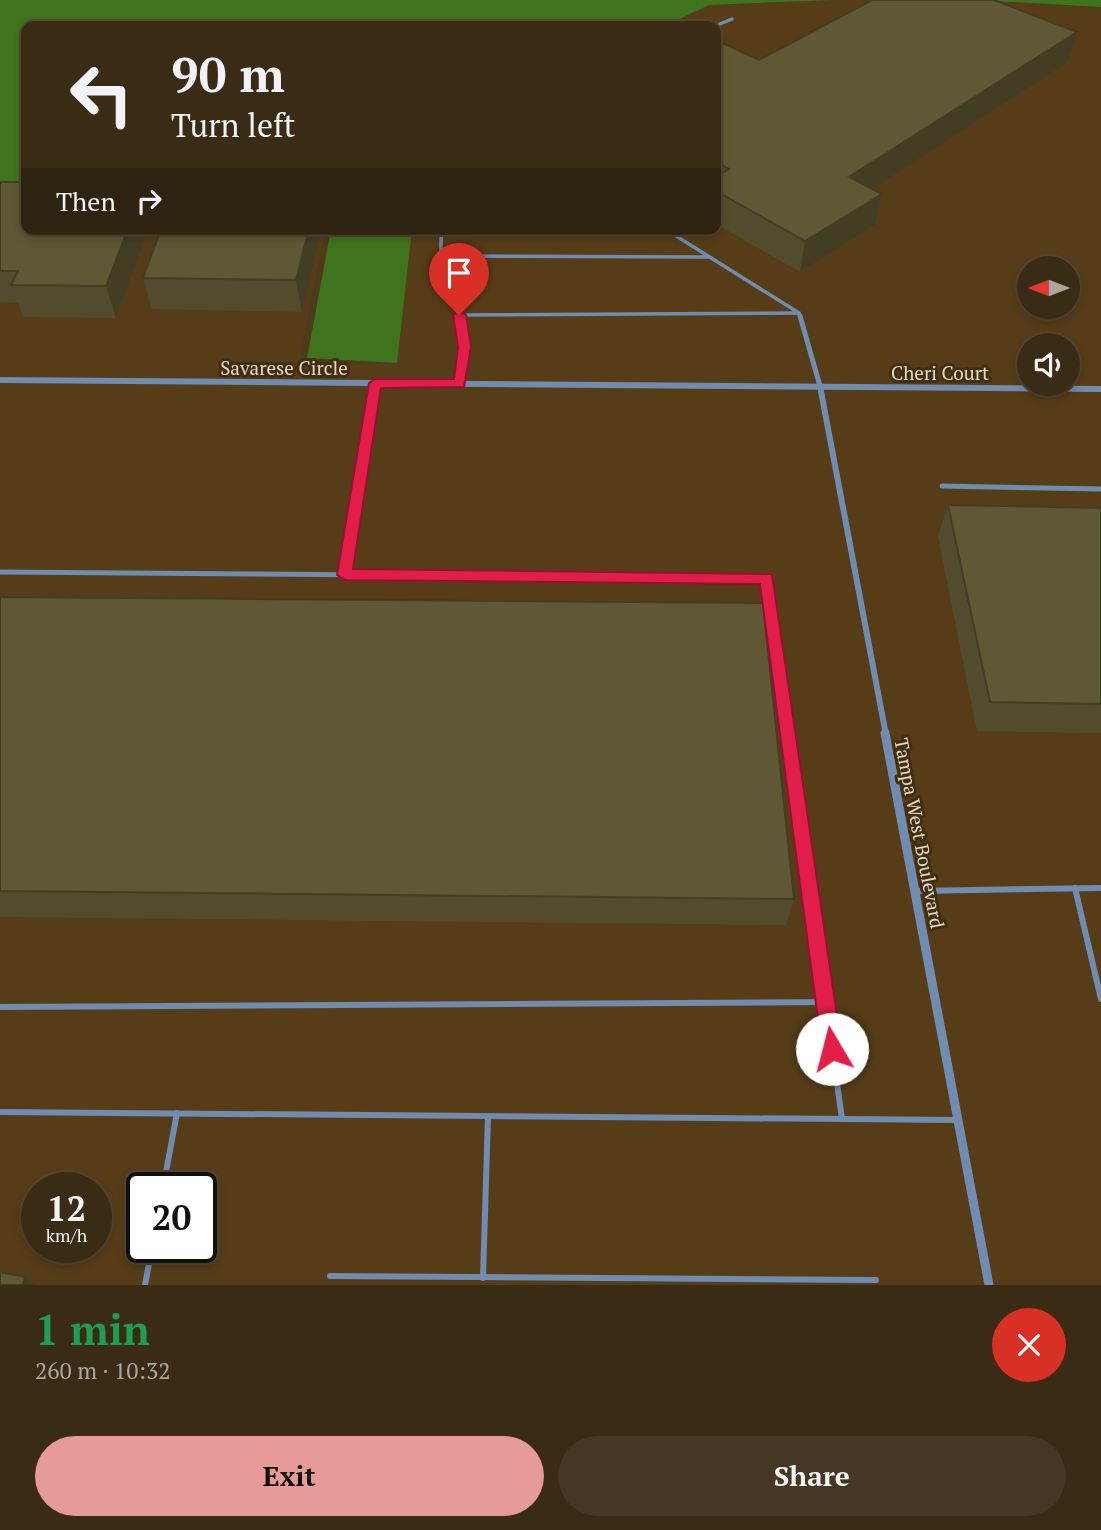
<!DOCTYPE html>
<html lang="en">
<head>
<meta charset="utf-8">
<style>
  :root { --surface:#3a2b14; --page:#453722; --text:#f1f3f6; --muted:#aba7a0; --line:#544734; --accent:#e69b98 }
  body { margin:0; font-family:"PT Serif",serif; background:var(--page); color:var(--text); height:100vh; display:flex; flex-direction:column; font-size:26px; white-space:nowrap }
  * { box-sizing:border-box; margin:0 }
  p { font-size:23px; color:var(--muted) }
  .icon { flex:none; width:38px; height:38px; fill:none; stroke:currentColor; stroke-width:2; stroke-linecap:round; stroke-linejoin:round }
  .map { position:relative; height:1285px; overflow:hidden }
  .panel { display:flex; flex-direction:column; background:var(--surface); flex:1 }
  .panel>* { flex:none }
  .hud { position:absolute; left:21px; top:21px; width:700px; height:214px; border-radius:14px; box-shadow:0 4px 10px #0003,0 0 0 2px var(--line); background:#3a2b14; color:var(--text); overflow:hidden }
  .needle { width:46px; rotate:270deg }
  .buttons { position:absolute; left:1017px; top:256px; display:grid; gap:14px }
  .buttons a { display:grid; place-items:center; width:63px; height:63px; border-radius:50%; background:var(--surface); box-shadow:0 4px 10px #0003,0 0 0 2px var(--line); font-size:35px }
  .speed { position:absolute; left:21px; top:1172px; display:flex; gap:14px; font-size:35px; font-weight:700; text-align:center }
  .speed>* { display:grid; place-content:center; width:91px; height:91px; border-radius:50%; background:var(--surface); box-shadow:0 4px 10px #0003,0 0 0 2px var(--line); line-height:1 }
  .speed small { font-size:18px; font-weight:400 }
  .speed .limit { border:4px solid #111; border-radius:10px; background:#fff; color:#111 }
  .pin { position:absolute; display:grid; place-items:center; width:60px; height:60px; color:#fff; margin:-72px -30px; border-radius:50% 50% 50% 0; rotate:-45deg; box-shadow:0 0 7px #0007 }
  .pin .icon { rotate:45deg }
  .me { position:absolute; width:77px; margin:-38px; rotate:352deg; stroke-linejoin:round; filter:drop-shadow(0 0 5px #0008) }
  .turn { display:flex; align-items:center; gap:24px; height:147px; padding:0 35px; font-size:32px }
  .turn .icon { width:91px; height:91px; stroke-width:2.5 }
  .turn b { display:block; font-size:49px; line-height:60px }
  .then { display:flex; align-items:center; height:66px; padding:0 35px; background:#0003; gap:14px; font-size:26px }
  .round { display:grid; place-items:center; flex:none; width:74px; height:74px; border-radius:37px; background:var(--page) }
  .headline { display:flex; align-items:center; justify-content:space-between; height:119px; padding:0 35px }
  h1 { font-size:42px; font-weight:700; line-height:52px; color:#1e9e55 }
  .button { display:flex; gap:14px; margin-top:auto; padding:14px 35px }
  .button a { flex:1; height:80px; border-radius:42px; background:var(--accent); color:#111; font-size:28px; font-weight:700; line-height:80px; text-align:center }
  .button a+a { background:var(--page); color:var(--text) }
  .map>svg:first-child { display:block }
  .built { fill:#563d18; fill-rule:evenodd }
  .green { fill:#3f731d }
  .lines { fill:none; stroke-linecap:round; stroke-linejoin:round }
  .service-far2 { stroke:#708cb1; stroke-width:3.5 }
  .service-far1 { stroke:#708cb1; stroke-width:5 }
  .service { stroke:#708cb1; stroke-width:6 }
  .minor-far1 { stroke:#708cb1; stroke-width:6 }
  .minor { stroke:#708cb1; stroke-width:9 }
  .wall { fill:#534b2d }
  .shaded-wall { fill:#433d24 }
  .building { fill:#605734; stroke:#433d24; stroke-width:2 }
  .route { fill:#e11d48; stroke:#92132f; stroke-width:2 }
  .labels { text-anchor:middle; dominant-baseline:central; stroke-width:6; stroke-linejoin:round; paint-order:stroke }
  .street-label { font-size:19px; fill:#e5d8c8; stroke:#422e10 }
</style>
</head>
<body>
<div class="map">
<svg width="1101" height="1285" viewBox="0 0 1101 1285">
  <rect width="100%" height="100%" fill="#4d391b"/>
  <path class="built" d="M833,0H975L1101,8V1285H0V203L26,229H325L299,364L396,363L412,229H716V26H665L709,5ZM1029,268H1068V306H1029ZM1029,345H1068V383H1029ZM37,1188H96V1248H37ZM142,1188H201V1248H142Z"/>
  <g class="green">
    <path d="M0,0H833L709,5L665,26H26V182L0,181Z"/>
    <path d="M975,0H1101V7Z"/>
    <path d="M331,229H412L397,363L307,358Z"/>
  </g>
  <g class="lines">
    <g class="service-far2">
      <path d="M715,26L732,19"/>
      <path d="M442,229C438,262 445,286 459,315L799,313"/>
      <path d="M665,229L799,313L800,317"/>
      <path d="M438,256L709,257"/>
    </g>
    <g class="service-far1">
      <path d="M459,316L465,347L460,384"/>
      <path d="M800,316L820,386"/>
      <path d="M942,486L1101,489"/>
      <path d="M0,572L767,578L789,735"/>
      <path d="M345,575L375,383"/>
    </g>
    <g class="service">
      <path d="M788,733L842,1119"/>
      <path d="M1075,888L1101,999"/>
      <path d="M915,891L1101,888"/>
      <path d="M0,1007L826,1002"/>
      <path d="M0,1112L957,1120"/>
      <path d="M163,1188L177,1113"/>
      <path d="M330,1276L876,1280"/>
      <path d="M483,1278L488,1116"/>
      <path d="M145,1285L152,1248"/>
    </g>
    <g class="minor-far1">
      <path d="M0,380L1101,389"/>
      <path d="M820,386L886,735"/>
    </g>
    <path class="minor" d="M885,733L989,1285"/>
  </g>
  <g class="wall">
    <path d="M1077,32L1068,62L872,189L882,194L875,225L800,272L716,224V40L759,60Z"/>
    <path d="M0,182L26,229L145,239L116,318L23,317L18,303L0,302Z"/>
    <path d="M322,229L302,312L152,309L143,278Z"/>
    <path d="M948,505L1101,508V733L977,731L938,536Z"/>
    <path d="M0,597L794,899L786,925L0,917Z"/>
  </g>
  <g class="shaded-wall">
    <path d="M1077,32L1068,62L843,208L849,177Z"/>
    <path d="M882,194L875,225L800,272L805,241Z"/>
    <path d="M128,229H142L145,239L116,318L106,286Z"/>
    <path d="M309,229H322L302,312L296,280Z"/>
    <path d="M25,1277L35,1285H23Z"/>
  </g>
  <g class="building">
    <path d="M872,0H994L1077,32L849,177L882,194L805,241L716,191V177L729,169L716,162V40L759,60Z"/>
    <path d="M0,182H26V229H128L106,286L11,285L18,271H0Z"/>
    <path d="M161,229H309L296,280L143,278Z"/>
    <path d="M948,505L1101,508V704L990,702Z"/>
    <path d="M0,597L763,603L794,899L0,891Z"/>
    <path d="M0,1272L25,1277L23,1285H0Z"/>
  </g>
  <path class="route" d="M459,311L466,315L471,347L464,387L381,388L353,569L772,574L842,1049L839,1055L832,1058L825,1055L822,1049L760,584L345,580L337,575L369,383L375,379H454L458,347L453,315Z"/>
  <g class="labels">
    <g class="street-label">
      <text x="284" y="367">Savarese Circle</text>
      <text x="940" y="372">Cheri Court</text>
      <text transform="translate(920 833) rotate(79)">Tampa West Boulevard</text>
    </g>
  </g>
</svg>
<div class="buttons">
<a><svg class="needle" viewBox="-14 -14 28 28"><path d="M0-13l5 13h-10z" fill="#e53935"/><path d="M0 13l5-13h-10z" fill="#aba7a0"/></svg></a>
<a><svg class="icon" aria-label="sound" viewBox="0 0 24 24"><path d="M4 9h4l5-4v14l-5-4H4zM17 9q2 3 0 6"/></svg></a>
</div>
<div class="speed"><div>12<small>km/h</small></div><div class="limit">20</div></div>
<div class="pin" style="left:459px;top:315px;background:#d93025"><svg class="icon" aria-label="arrive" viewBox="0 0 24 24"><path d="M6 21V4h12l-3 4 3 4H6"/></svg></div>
<svg class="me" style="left:832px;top:1049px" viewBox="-20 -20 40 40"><circle r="19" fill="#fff"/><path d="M0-13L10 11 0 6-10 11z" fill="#e11d48"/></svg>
<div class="hud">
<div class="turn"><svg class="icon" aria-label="left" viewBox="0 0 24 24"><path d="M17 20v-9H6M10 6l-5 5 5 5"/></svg><div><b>90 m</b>Turn left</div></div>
<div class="then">Then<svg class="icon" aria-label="right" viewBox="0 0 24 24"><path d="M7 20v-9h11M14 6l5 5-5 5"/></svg></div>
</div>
</div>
<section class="panel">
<div class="headline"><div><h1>1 min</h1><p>260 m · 10:32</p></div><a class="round" style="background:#d93025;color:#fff"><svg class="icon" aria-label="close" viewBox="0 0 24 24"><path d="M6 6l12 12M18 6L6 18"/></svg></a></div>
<div class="button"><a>Exit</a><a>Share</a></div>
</section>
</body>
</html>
